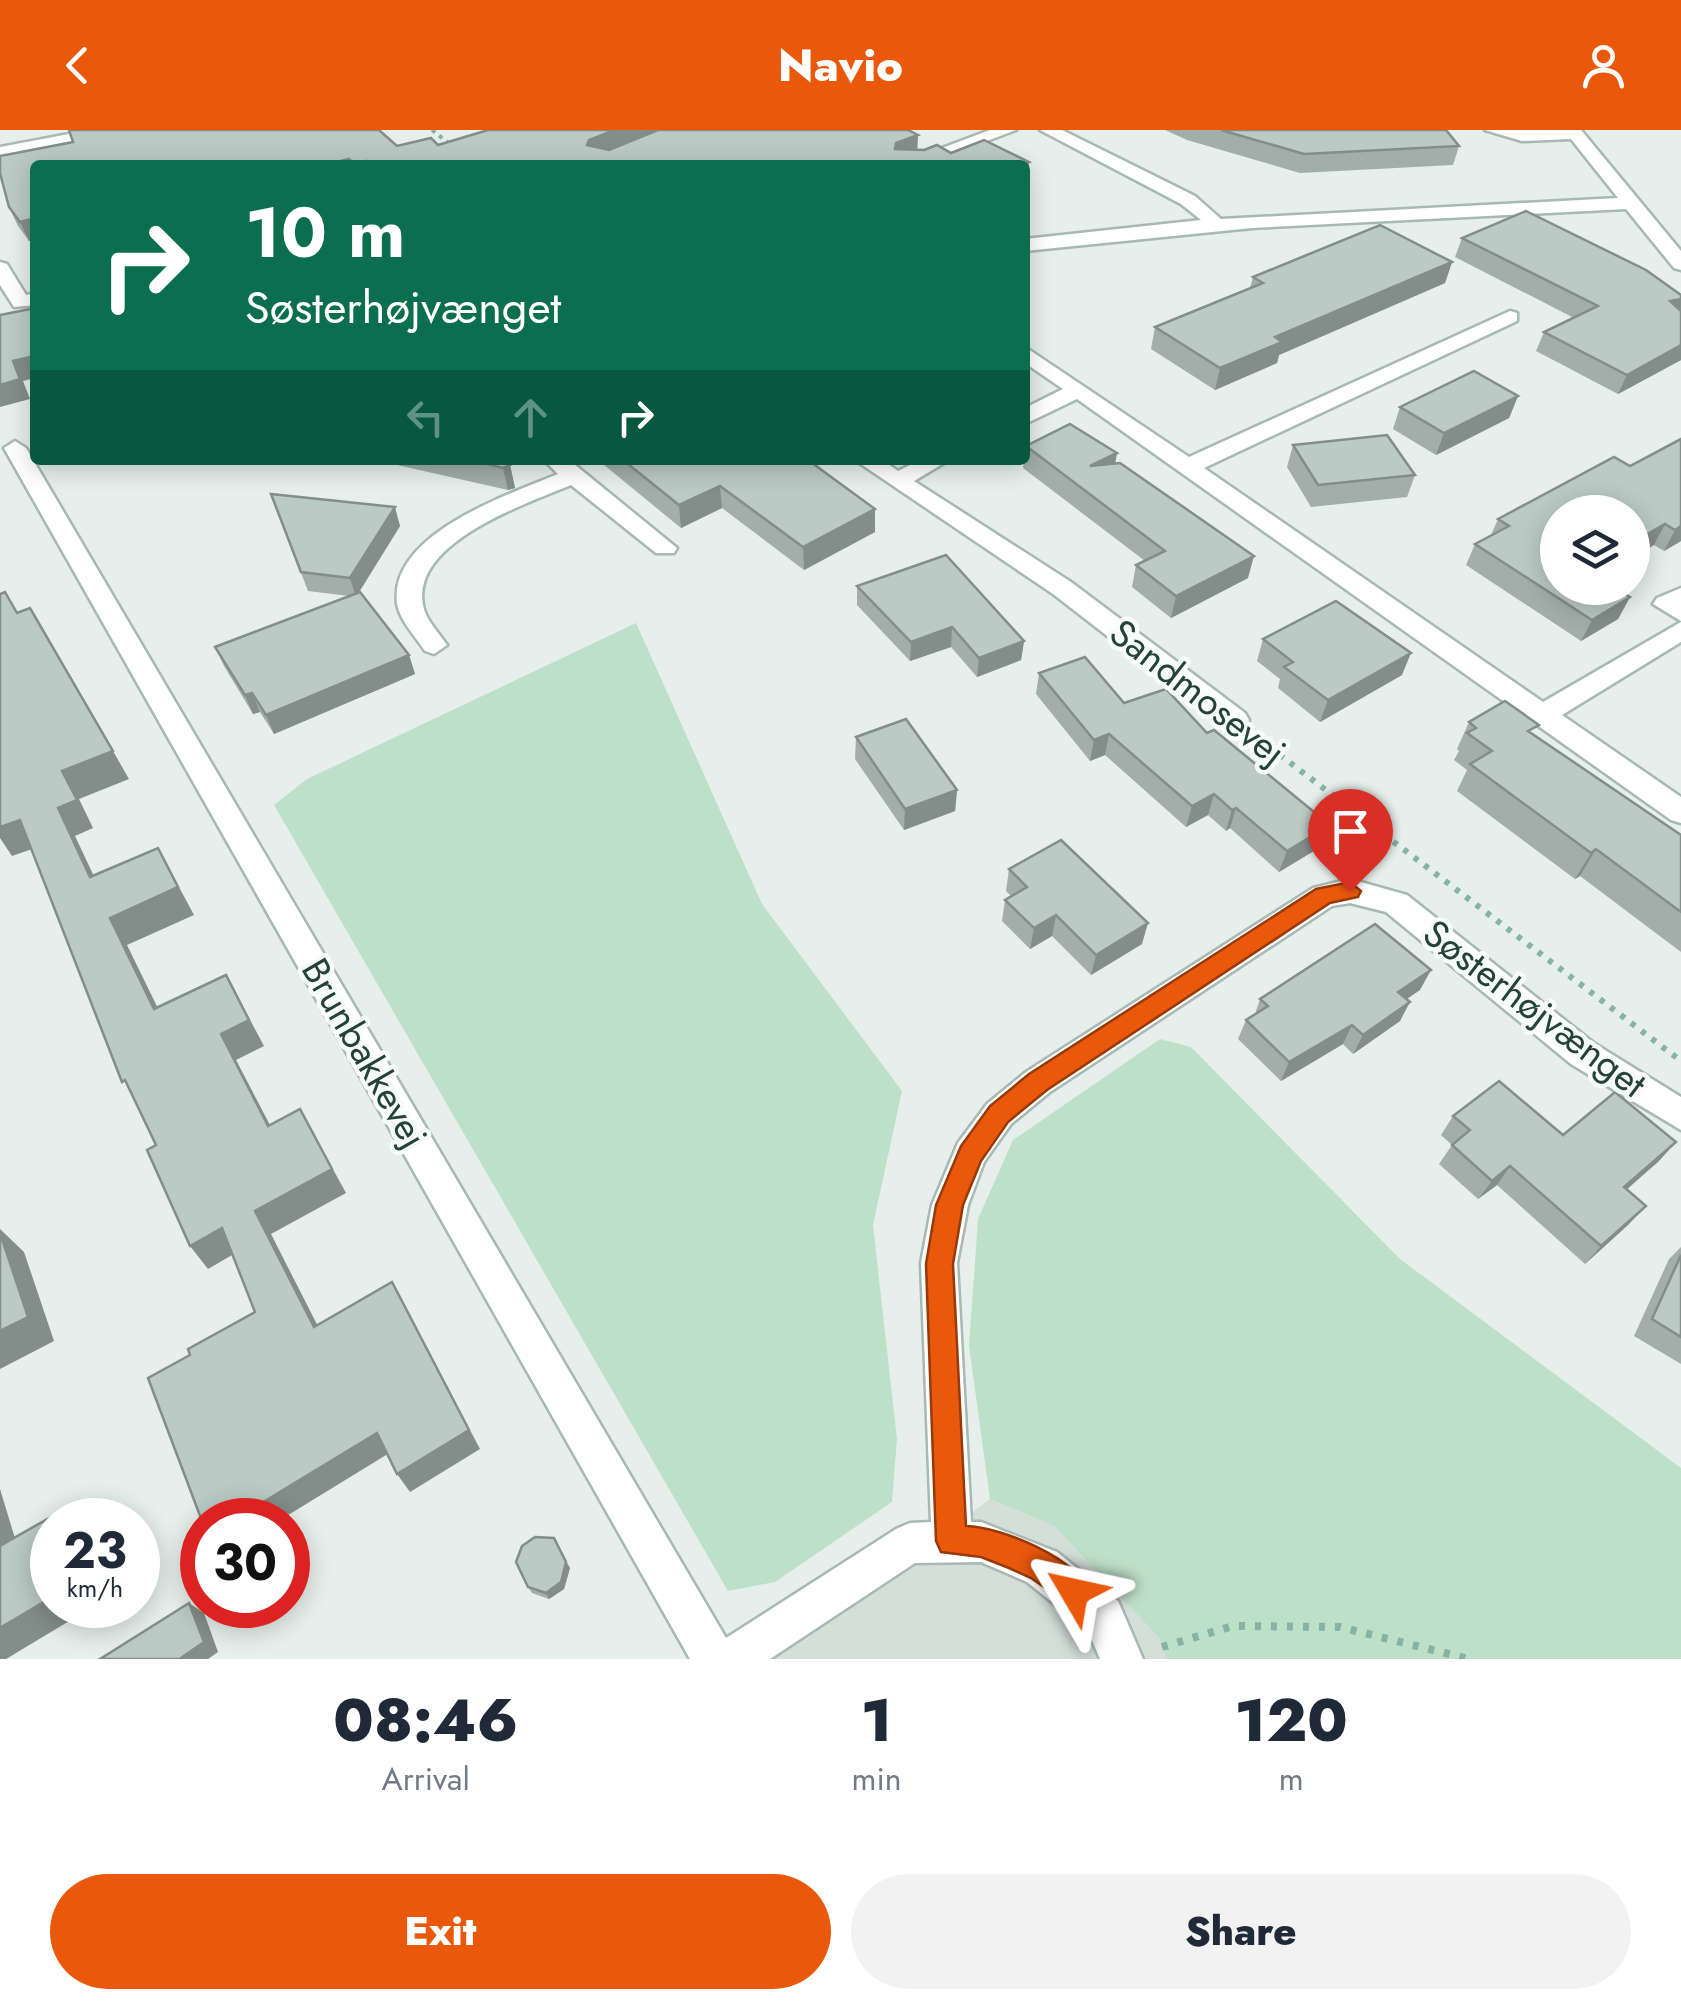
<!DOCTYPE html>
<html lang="en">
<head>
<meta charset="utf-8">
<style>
  :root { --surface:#fff; --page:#f2f2f3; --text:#1f2937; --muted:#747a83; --accent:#ea580c }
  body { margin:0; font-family:Jost,sans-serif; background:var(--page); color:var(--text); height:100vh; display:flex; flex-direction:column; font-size:38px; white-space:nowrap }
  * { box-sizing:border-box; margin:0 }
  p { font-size:32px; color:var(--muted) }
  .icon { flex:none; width:55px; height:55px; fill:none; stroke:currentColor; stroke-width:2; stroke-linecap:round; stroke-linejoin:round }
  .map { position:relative; height:1529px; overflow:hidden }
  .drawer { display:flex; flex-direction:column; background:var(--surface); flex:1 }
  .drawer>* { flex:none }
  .guide { position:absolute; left:30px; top:30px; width:1000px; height:305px; border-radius:10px; box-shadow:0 5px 25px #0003; background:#0b6e4f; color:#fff; overflow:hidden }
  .fabs { position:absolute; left:1540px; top:365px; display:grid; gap:20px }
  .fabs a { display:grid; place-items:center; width:110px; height:110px; border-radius:50%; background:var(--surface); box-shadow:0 5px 25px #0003; font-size:50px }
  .speed { position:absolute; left:30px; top:1368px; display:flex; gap:20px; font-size:50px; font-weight:700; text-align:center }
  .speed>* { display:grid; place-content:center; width:130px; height:130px; border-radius:50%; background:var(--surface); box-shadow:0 5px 25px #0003; line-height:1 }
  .speed small { font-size:25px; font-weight:400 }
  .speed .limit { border:15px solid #d22; background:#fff; color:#111 }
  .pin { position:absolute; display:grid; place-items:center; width:85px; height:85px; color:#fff; margin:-102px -42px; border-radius:50% 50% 50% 0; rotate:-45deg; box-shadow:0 0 10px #0007 }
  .pin .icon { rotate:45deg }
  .me { position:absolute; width:110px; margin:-55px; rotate:306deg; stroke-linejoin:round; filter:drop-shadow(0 0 8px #0008) }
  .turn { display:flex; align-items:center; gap:35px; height:210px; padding:0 50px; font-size:45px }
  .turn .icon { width:130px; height:130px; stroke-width:2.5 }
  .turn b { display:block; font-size:70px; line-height:85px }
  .lanes { display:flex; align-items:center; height:95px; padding:0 50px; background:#0003; justify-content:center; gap:50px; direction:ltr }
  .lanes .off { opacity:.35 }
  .eta { display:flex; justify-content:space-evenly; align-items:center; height:170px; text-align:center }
  .eta b { font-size:60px; font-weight:800; line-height:70px }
  .primary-button { display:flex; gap:20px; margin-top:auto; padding:20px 50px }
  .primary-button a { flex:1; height:115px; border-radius:60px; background:var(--accent); color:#fff; font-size:40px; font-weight:800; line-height:115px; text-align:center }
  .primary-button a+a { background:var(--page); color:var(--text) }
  header { display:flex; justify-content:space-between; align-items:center; height:130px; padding:0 50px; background:var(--accent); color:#fff; font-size:45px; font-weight:800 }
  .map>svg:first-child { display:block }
  .built { fill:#d4dfda }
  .green { fill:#bfe0c8 }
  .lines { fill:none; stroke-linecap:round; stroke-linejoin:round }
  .minor-casing { stroke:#a8b8b2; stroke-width:5 }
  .path-far2 { stroke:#86b3a5; stroke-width:4; stroke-dasharray:4 5; stroke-linecap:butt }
  .path-far1 { stroke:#86b3a5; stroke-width:6; stroke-dasharray:5 8; stroke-linecap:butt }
  .path { stroke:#86b3a5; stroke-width:8; stroke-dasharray:6 10; stroke-linecap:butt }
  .minor { fill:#fff; fill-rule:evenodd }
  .wall { fill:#a1aea9 }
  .shaded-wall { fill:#838d89 }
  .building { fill:#bbcac4; stroke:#838d89; stroke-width:2.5 }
  .route { fill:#ea580c; stroke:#983908; stroke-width:2.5 }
  .labels { text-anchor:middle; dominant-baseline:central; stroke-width:9; stroke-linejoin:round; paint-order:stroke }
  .street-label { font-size:38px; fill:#24423a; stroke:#f7fbf9 }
</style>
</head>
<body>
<header><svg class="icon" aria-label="back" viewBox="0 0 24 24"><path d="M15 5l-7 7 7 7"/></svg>Navio<svg class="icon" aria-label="person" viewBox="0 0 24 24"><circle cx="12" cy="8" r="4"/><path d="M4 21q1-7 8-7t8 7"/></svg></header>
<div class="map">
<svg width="1681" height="1529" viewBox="0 0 1681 1529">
  <rect width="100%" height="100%" fill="#e6efeb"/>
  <path class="built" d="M990,1369L1054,1396L1159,1508L1167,1529H773Z"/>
  <g class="green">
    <path d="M636,493L762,774L902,961L873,1095L897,1309L892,1372L775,1452L728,1461L274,675L307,649Z"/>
    <path d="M1160,909L1191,917L1400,1129L1681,1338V1529H1167L1159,1508L1054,1396L990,1369L969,1216L978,1089L1013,1010Z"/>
  </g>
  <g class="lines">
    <defs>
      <g id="minor">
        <path d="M90,0H127L118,5L0,27V17Z"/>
        <path d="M990,0H1016L923,35H897Z"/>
        <path d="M1040,0H1062L1195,66L1221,89L1618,68L1571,9L1522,11L1485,0H1581L1681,121V140L1674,138L1626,79L1252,98L1025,121V109L1201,90L1181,74Z"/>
        <path d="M0,132L7,134L26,165L35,163V175L14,177L0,155Z"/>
        <path d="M1510,181L1517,183V191L1204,338L1543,572L1681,492V512L1562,585L1681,667V693L1671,690L1077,269L1025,294V278L1063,259L1025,233V217L1189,327Z"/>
        <path d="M15,311L26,318L726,1508L896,1399L910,1393L931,1392L921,1133L932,1075L958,1013L987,974L1026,942L1313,758L1350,749L1407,765L1595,914L1681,967V1000L1571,934L1386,782L1350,773L1332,776L1050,962L1011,994L984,1032L968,1075L957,1133L971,1392H981L1057,1422L1118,1471L1143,1529H1100L1088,1501L1027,1452L981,1432L915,1433L770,1529H690L4,318Z"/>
        <path d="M544,330H569L677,418L674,423H656L571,355C526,374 411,412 423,475C425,489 439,503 447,515L434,524L425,521C416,507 400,491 397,474C388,404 508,365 558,344Z"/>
        <path d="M855,330H882L898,341L920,330H949L914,351L1071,452L1245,583L1249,590L1245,597H1225L1053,464Z"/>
        <path d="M1681,458V491L1653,474L1657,468Z"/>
      </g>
    </defs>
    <use href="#minor" class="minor-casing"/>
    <path class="path-far2" d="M432,0L451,15"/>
    <path class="path-far1" d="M1259,609L1681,931"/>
    <path class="path" d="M1162,1517L1233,1496L1340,1497L1469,1529"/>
    <use href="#minor" class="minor"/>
  </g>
  <g class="wall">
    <path d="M69,0H379L397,16L431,8L438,15L488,0H908L918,5L917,20H924L937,15L951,23L984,10L1029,32L1027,51L1025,52V35H35V109L29,111L18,96L9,77L0,43V26L73,12Z"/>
    <path d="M1165,0H1446L1459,16L1453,35L1300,43L1187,10Z"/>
    <path d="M1462,108L1681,165V230L1618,264L1536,221L1544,202L1574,188L1455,127Z"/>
    <path d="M1452,132L1445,153L1279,225L1277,233L1215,260L1151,219L1155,197L1250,158L1253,147Z"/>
    <path d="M1518,266L1509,288L1436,325L1393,299L1400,277Z"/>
    <path d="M1681,309V411L1664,421L1654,415L1558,458L1630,467L1618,489L1581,511L1466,435L1475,414L1491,405L1498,389L1630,336Z"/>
    <path d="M1293,315L1415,345L1407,367L1311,377L1287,337Z"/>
    <path d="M1026,316L1117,323L1115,333L1248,448L1171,488L1132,457L1136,435L1145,431L1023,338Z"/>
    <path d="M375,330H504L510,335L515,358L508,360Z"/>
    <path d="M598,330H808L875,402L804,440L722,378L681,398Z"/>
    <path d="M271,364L400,396L359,462L409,525L415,544L274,604L260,582L253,584L224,536L215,517L349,466L308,461Z"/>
    <path d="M857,456L1024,511L1021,530L977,547L951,517L910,531L857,475Z"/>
    <path d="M1263,509L1402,545L1320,592L1278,558L1280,549L1257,531Z"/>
    <path d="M1039,543L1207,603L1330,695L1322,716L1279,742L1230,698L1226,701L1208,685L1186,697L1105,625L1090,631L1036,564Z"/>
    <path d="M1469,592L1534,604L1681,705V822L1580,746L1575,749L1457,661L1467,640L1454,630L1459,621L1457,619Z"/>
    <path d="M856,607L957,660L955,681L904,700L855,629Z"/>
    <path d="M1009,739L1142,814L1091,845L1052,806L1030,819L1002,791L1005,770L1011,766L1006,761Z"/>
    <path d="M1420,860L1407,869L1400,891L1353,924L1343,914L1281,951L1238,909L1246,890L1255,884L1260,869Z"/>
    <path d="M1453,986L1563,1005L1659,1031L1626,1059L1629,1094L1585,1134L1497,1055L1478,1069L1439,1034L1452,1015L1441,1005Z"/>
    <path d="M1681,1117V1234L1634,1206L1669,1129Z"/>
    <path d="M554,1408L570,1438L564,1459L549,1469L532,1463L528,1457Z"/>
  </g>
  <g class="shaded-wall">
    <path d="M615,0H666L590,34L587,15L589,10Z"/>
    <path d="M918,5L917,24L895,35L896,13Z"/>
    <path d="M349,29L350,35H325Z"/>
    <path d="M1029,32L1027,51L1025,52V35H1021Z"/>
    <path d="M35,88V109L29,111L20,92Z"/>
    <path d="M1452,132L1445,153L1279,225L1277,233L1215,260L1220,238L1275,207Z"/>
    <path d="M1681,169V178L1676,188L1670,171Z"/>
    <path d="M1681,215V230L1618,264L1627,245Z"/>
    <path d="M35,226V248L23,251L30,269L0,277V255L13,231Z"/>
    <path d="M1518,266L1509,288L1436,325L1444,303Z"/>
    <path d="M1117,323L1113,345L1090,336Z"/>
    <path d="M510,335L515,358L508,360L503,338Z"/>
    <path d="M720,356L722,378L681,398L679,375Z"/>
    <path d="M395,377L400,396L356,467L350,448Z"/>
    <path d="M875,379V402L804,440L803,417Z"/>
    <path d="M1665,394L1654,415L1632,428V413Z"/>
    <path d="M1681,396V411L1664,421L1675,400Z"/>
    <path d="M1254,426L1248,448L1171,488L1176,466Z"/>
    <path d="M1630,467L1618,489L1581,511L1592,490Z"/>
    <path d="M952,497L951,517L910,531L911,512Z"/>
    <path d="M1024,511L1021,530L977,547L979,528Z"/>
    <path d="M1411,523L1402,545L1320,592L1328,570Z"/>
    <path d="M409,525L415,544L274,604L266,585Z"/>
    <path d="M252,563L260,582L253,584L245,565Z"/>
    <path d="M1109,604L1105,625L1090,631L1094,610Z"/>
    <path d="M113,621L129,649L79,669L93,698L75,706L107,774L90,747L58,678L62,641Z"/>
    <path d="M957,660L955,681L904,700L905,679Z"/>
    <path d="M1214,664L1208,685L1186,697L1192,676Z"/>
    <path d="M1236,678L1230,698L1226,701L1232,680Z"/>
    <path d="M20,690L38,717L12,726L0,708V697Z"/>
    <path d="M1330,695L1322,716L1279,742L1287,721Z"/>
    <path d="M158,718L194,785L127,815L171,905L154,879L110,788Z"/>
    <path d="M1596,719L1580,746L1575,749L1591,723Z"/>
    <path d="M1056,785L1052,806L1030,819L1034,798Z"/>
    <path d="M1148,793L1142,814L1091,845L1096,825Z"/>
    <path d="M1431,840L1420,860L1388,881L1398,862Z"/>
    <path d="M226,845L264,916L236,930L283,1020L268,996L221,904Z"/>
    <path d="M1410,872L1400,891L1353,924L1363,905Z"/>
    <path d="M1352,895L1343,914L1281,951L1289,932Z"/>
    <path d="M300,979L346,1063L271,1104L329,1218L314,1197L255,1081Z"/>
    <path d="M1676,1012L1659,1031L1608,1076L1624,1057Z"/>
    <path d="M1510,1036L1497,1055L1478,1069L1492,1051Z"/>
    <path d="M1646,1076L1629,1094L1585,1134L1601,1116Z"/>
    <path d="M222,1098L239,1121L208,1139L190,1116Z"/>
    <path d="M0,1099L24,1122L54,1211L0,1239Z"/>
    <path d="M392,1152L480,1319L410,1362L397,1344Z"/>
    <path d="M377,1303L391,1322L280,1390H234Z"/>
    <path d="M0,1359L24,1438L0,1423Z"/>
    <path d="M63,1380L76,1390H66Z"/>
    <path d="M566,1432L570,1438L564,1459L549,1469L546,1463Z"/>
    <path d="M52,1467V1475H96L6,1529H0V1498Z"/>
    <path d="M189,1473L204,1483L218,1522L208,1529H182Z"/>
  </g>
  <g class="building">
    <path d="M69,0H379L397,16L431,8L438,15L488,0H615L589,10L587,15L609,20L658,0H908L918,5L896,13L895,19L924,20L937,15L951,23L984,10L1029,32L1021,35H371L367,31L355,35L349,29L325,35H35V88L20,92L9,77L0,43V26L73,12Z"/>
    <path d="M1221,0H1446L1459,16L1304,24Z"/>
    <path d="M1526,81L1646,140L1681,165V169L1670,171L1681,181V215L1627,245L1544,202L1598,176L1462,108Z"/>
    <path d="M1380,95L1452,132L1275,207L1282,212L1220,238L1155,197L1263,153L1253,147Z"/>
    <path d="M35,178V226L13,231L20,249L0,255V185Z"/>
    <path d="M1474,241L1518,266L1444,303L1400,277Z"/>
    <path d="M1070,294L1117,323L1090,336L1120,333L1254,426L1176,466L1136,435L1165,421L1026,316Z"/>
    <path d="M1387,305L1415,345L1318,355L1293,315Z"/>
    <path d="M1681,309V396L1675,400L1665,394L1632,413V382H1558V458H1614L1630,467L1592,490L1475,414L1509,396L1498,389L1614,327L1630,336Z"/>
    <path d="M470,330H504L510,335L503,338Z"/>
    <path d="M623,330H808L875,379L803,417L720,356L679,375Z"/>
    <path d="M271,364L395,377L350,448L301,442Z"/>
    <path d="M946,425L1024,511L979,528L952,497L911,512L857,456Z"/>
    <path d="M5,462L17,483L30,478L113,621L62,641L77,670L58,678L90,747L158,718L178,757L110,788L154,879L226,845L249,890L221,904L268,996L300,979L332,1039L255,1081L314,1197L392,1152L469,1300L397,1344L377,1303L234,1390H202V1391L148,1248L190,1225L188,1219L255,1182L222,1098L190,1116L147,1020L156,1015L125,950L122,952L20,690L0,697V464Z"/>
    <path d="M360,462L409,525L266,585L252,563L245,565L215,517Z"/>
    <path d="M1336,471L1411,523L1328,570L1284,537L1293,532L1263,509Z"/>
    <path d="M1085,527L1124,573L1166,559L1207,603L1214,600L1330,695L1287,721L1236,678L1232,680L1214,664L1192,676L1109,604L1094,610L1039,543Z"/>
    <path d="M1505,571L1539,595L1528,601L1681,705V782L1596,719L1591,723L1470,634L1492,621L1467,603L1476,598L1469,592Z"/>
    <path d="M906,589L957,660L905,679L856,607Z"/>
    <path d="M1061,710L1148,793L1096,825L1056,785L1034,798L1005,770L1027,757L1009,739Z"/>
    <path d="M1375,794L1431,840L1398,862L1410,872L1363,905L1352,895L1289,932L1246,890L1268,876L1260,869Z"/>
    <path d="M1499,951L1563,1005L1615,962L1676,1012L1624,1057L1646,1076L1601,1116L1510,1036L1492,1051L1452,1015L1470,1000L1453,986Z"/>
    <path d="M0,1103L28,1187L0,1201Z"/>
    <path d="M1681,1125V1207L1652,1189Z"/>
    <path d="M63,1380L66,1390H52V1467L0,1498V1416Z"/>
    <path d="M535,1407L554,1408L566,1432L561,1452L546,1463L528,1457L516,1432L522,1416Z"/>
    <path d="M189,1473L204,1512L181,1528L182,1529H100Z"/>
  </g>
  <path class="route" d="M1350,752L1361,761L1358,767L1330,773L1047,960L1008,992L981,1031L963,1075L953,1134L966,1396C1002,1397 1076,1428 1090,1462L1085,1473L1074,1478L1031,1448L1009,1438L981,1427L941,1422L936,1411L926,1134L936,1075L961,1016L990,976L1029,944L1316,759Z"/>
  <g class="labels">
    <g class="street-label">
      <text transform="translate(1198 562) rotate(38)">Sandmosevej</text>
      <text transform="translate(1535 878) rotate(37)">Søsterhøjvænget</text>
      <text transform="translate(365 923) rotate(60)">Brunbakkevej</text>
    </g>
  </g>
</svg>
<div class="fabs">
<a><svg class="icon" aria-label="layers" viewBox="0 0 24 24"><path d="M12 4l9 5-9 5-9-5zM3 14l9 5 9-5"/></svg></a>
</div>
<div class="speed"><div>23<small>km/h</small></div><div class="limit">30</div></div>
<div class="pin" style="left:1350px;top:761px;background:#d93025"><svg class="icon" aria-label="arrive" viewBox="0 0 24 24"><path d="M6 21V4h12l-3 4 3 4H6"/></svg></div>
<svg class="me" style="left:1074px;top:1462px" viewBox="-20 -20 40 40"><path d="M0-17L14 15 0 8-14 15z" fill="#ea580c" stroke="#fff" stroke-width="4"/></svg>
<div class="guide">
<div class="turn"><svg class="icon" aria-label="right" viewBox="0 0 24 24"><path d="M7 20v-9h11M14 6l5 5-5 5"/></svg><div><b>10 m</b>Søsterhøjvænget</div></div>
<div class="lanes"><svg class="icon off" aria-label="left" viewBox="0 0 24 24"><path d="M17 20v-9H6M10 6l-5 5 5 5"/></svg><svg class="icon off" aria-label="ahead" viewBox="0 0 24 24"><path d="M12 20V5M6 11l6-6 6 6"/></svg><svg class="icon" aria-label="right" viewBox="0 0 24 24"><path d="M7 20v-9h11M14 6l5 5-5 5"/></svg></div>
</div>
</div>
<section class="drawer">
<div class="eta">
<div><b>08:46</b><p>Arrival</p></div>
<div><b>1</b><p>min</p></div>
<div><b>120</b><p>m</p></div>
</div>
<div class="primary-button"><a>Exit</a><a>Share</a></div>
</section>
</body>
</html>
